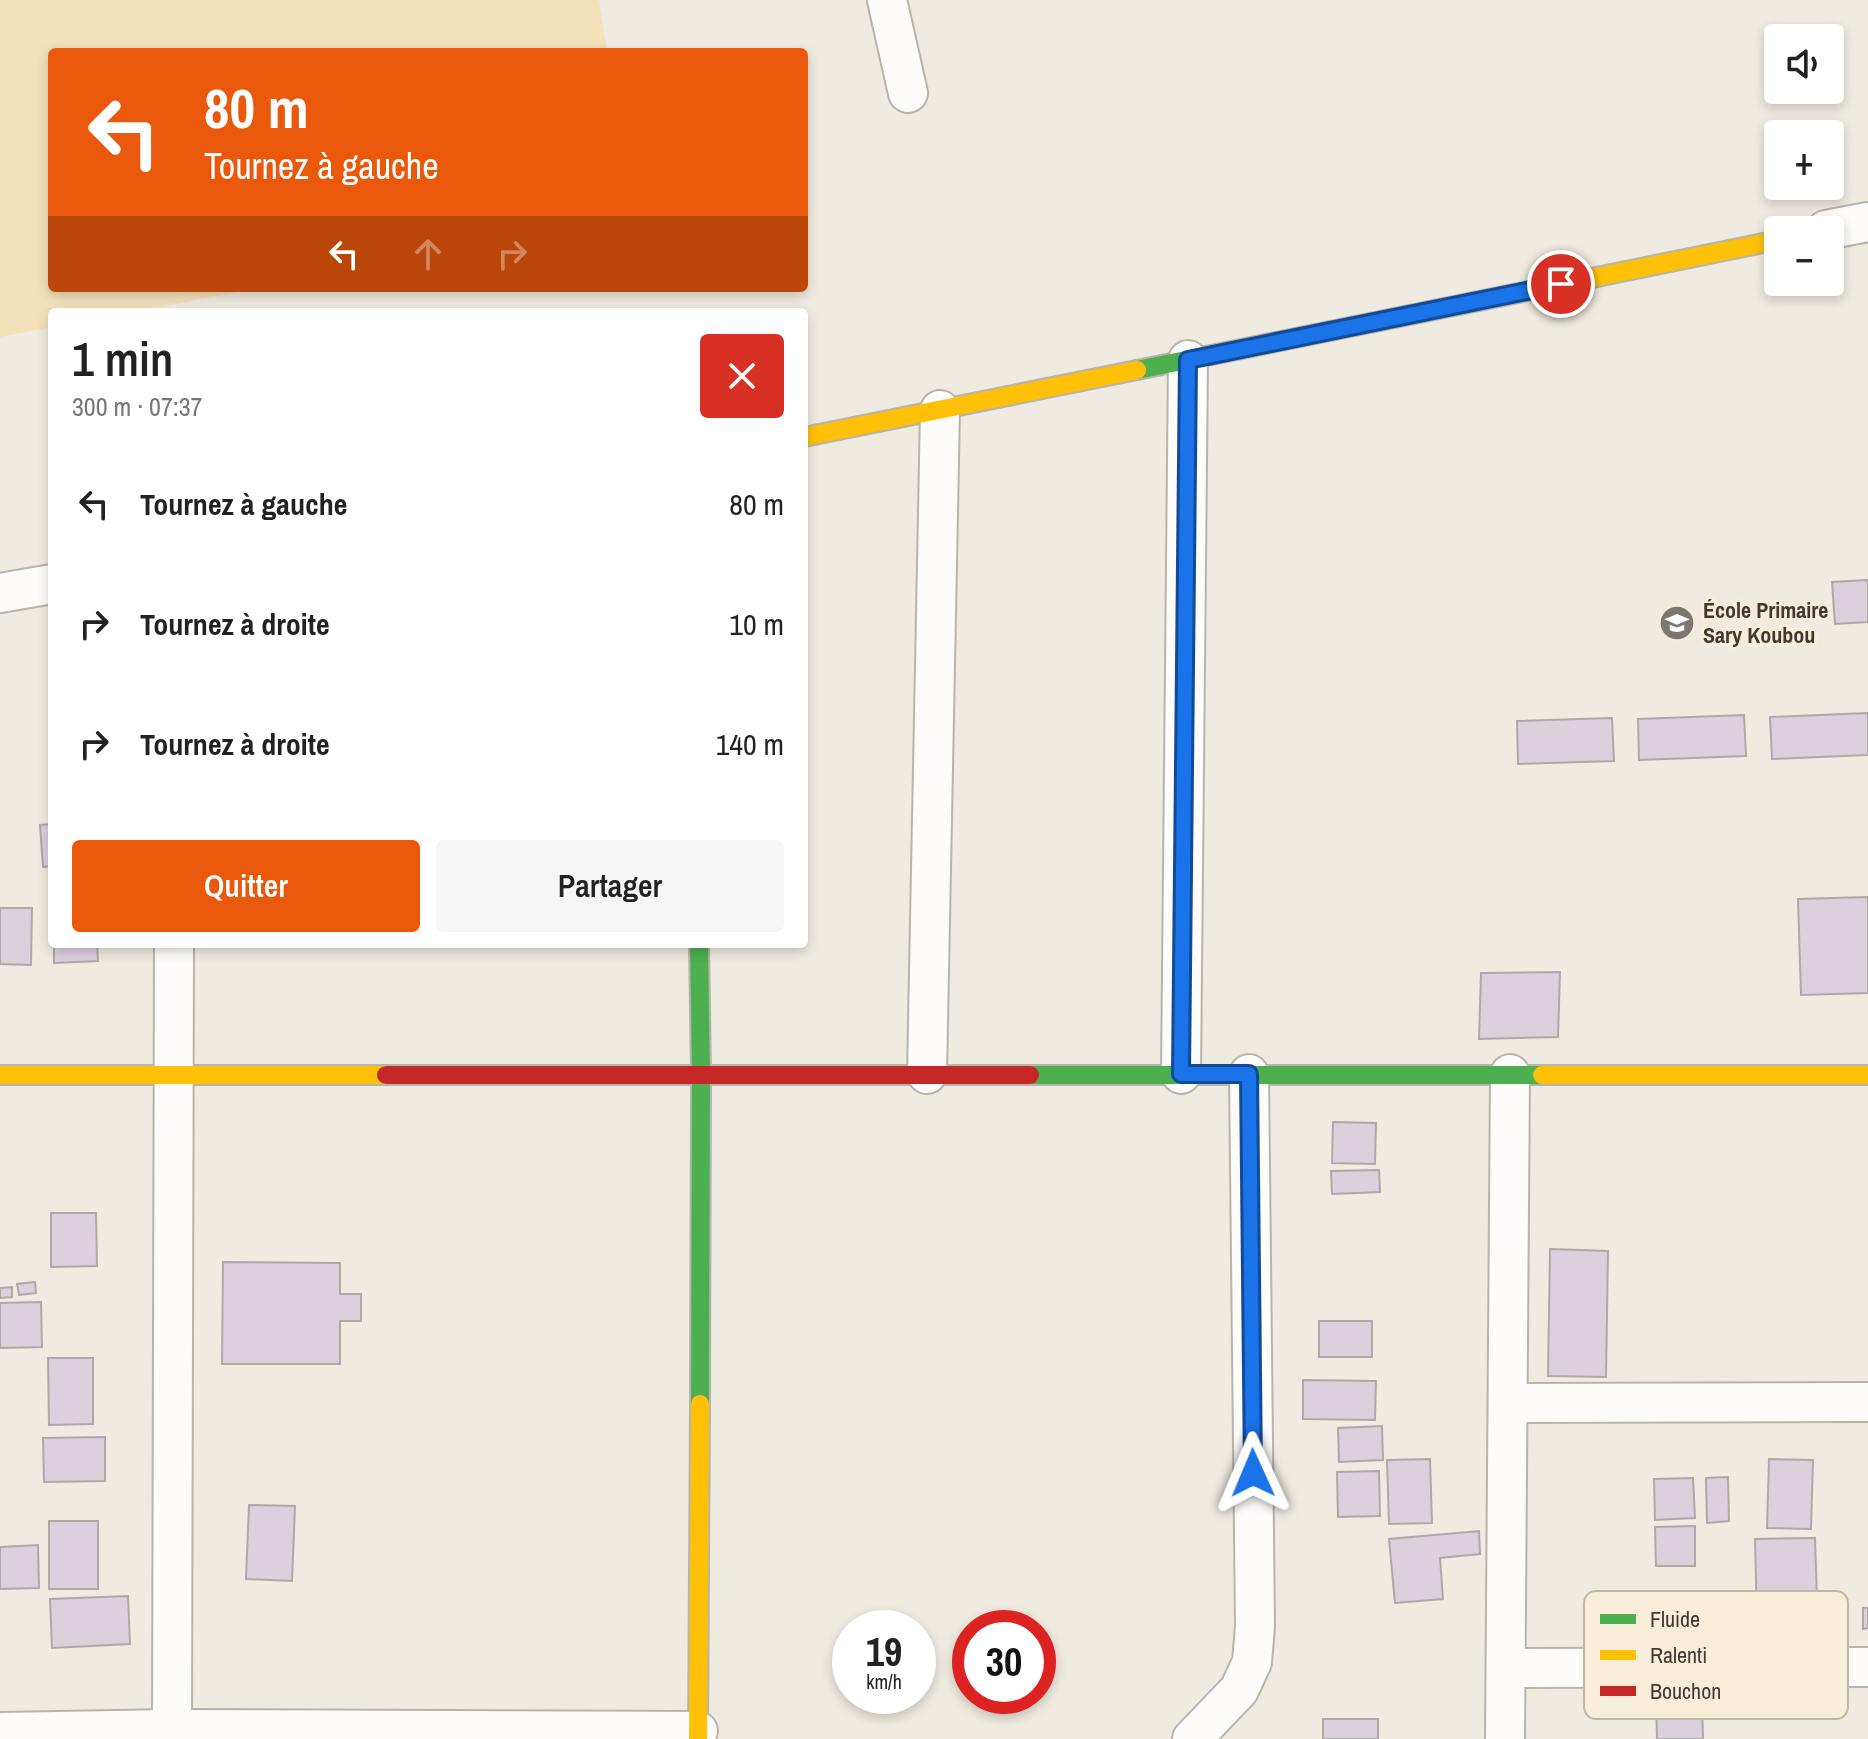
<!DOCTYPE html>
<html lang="fr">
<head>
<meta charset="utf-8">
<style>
  :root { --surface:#fff; --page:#f6f6f6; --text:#222; --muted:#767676; --accent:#ea580c }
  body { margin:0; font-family:"Archivo Narrow",sans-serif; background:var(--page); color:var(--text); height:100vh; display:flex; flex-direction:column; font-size:30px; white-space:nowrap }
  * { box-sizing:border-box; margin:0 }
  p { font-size:26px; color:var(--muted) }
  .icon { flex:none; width:44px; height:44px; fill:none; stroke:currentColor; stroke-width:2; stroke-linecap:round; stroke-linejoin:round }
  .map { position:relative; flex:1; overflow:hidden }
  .details { position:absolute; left:48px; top:308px; width:760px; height:640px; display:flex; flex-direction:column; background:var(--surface); border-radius:8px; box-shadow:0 4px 12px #0003 }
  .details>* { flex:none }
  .guide { position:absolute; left:48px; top:48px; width:760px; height:244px; border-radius:8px; box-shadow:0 4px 12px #0003; background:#ea580c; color:#fff; overflow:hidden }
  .buttons { position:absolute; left:1764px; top:24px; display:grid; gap:16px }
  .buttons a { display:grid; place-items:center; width:80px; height:80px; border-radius:8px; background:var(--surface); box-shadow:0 4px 12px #0003; font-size:40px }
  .speed { position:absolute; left:832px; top:1610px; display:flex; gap:16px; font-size:40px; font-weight:700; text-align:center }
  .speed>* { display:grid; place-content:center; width:104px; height:104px; border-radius:50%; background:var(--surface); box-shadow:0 4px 12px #0003; line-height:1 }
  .speed small { font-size:20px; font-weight:400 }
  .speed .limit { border:12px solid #d22; background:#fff; color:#111 }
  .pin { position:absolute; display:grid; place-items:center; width:68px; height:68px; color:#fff; margin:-34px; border:4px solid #fff; border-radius:50%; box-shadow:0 2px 8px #0007 }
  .me { position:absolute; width:88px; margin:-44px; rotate:359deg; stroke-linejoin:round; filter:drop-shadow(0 0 6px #0008) }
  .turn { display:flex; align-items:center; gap:28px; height:168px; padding:0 24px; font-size:36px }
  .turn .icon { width:104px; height:104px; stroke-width:2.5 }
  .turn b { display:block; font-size:56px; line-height:68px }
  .lanes { display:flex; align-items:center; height:76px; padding:0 24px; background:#0003; justify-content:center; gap:40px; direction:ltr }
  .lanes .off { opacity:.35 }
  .round { display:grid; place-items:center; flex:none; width:84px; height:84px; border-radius:8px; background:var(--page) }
  .headline { display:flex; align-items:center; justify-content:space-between; height:136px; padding:0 24px }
  h1 { font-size:48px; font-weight:600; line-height:60px }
  .primary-button { display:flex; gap:16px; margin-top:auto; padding:16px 24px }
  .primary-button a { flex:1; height:92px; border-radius:8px; background:var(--accent); color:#fff; font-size:32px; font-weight:600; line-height:92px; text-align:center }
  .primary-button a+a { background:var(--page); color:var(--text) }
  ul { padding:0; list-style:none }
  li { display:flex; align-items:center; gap:24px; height:120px; padding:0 24px }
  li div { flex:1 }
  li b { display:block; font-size:30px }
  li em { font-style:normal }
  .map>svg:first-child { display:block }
  .green { fill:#f3e1ba }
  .building { fill:#dbd1dd; stroke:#ada9a7; stroke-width:2 }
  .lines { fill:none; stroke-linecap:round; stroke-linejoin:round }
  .street-casing { stroke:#b8b4ac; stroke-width:42 }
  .fast-casing { stroke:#b8b4ac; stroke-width:22 }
  .slow-casing { stroke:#b8b4ac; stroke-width:22 }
  .jam-casing { stroke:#b8b4ac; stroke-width:22 }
  .street { stroke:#fdfcfa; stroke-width:38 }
  .fast { stroke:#4caf50; stroke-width:18 }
  .slow { stroke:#ffc107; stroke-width:18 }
  .jam { stroke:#c62828; stroke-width:18 }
  .route-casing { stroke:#114b97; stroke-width:20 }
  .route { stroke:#1a73e8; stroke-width:14 }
  .labels { text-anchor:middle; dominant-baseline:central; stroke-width:6; stroke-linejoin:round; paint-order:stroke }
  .poi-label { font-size:22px; font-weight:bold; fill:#3e3a32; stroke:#f7edd9; text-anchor:start }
  .key { fill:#f7edd9; stroke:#c0b7a7; stroke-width:2 }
  .key-label { font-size:22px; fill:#3e3a32 }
</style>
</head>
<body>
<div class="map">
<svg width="1868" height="1739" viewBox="0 0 1868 1739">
  <rect width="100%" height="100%" fill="#f0ebe0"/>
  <path class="green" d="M0,0H599L607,52H52V288H260L133,312H52V327L0,337Z"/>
  <g class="building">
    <path d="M1868,580V622L1835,624L1832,582Z"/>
    <path d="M1868,713V755L1772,759L1770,717Z"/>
    <path d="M1744,715L1746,756L1639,760L1638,719Z"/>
    <path d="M1612,718L1614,761L1518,764L1517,721Z"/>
    <path d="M52,824V866L43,867L40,825Z"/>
    <path d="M1868,897V993L1801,995L1798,899Z"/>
    <path d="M0,908H32L31,965L0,964Z"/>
    <path d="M54,944H97L98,961L54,963Z"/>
    <path d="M1560,972L1558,1037L1479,1039L1481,973Z"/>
    <path d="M1333,1122L1376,1123L1375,1164L1332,1163Z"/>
    <path d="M1379,1170L1380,1192L1332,1194L1331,1171Z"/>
    <path d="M51,1213H96L97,1266L51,1267Z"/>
    <path d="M1550,1249L1608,1251L1606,1377L1548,1376Z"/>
    <path d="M223,1262L340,1263V1294H361V1321H340V1364H222Z"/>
    <path d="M35,1282L36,1293L19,1295L17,1284Z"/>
    <path d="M12,1287V1297L0,1298V1288Z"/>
    <path d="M41,1302L42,1347L0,1348V1303Z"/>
    <rect x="1319" y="1321" width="53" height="36"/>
    <path d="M48,1358H93V1424L49,1425Z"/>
    <path d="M1303,1380L1376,1381L1375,1420L1303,1419Z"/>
    <path d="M1382,1426L1383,1460L1339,1462L1338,1428Z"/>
    <path d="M105,1437V1481L44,1482L43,1438Z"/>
    <path d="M1430,1459L1432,1523L1389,1524L1387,1460Z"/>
    <path d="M1769,1459L1813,1460L1811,1529L1767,1528Z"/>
    <path d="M1379,1471L1380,1516L1338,1517L1337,1472Z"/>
    <path d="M1728,1477L1729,1521L1707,1523L1706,1478Z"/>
    <path d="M1693,1478L1695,1518L1655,1520L1654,1479Z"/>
    <path d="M249,1505L295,1506L292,1581L246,1579Z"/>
    <rect x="49" y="1521" width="49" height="68"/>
    <path d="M1695,1526V1566H1656L1655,1527Z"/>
    <path d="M1479,1531L1480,1554L1440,1558L1443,1599L1395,1603L1389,1539Z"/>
    <path d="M1815,1538L1817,1599H1792L1793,1624L1757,1625L1755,1539Z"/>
    <path d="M38,1545L39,1588L0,1589V1547Z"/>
    <path d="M128,1596L130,1644L52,1648L50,1599Z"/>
    <path d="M1863,1608H1868V1628L1863,1629Z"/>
    <path d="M1702,1698L1703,1739H1657L1656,1699Z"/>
    <rect x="1323" y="1719" width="55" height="20"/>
  </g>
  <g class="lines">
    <defs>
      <g id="street">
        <path d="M887,0L908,93"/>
        <path d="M1826,230L1868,222"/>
        <path d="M0,593L52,584"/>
        <path d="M927,1074L940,410"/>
        <path d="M1181,1074L1188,360"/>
        <path d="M1508,1403L1868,1402"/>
        <path d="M1506,1668L1868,1667"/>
        <path d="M172,1729L174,944"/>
        <path d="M0,1732L172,1729L698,1731"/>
        <path d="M1192,1739L1239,1690L1252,1662L1255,1626L1249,1074"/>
        <path d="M1505,1739L1510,1074"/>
      </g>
      <g id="fast">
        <path d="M1137,370L1543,288"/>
        <path d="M699,944L701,1074L700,1404"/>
        <path d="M1030,1075H1542"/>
      </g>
      <g id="slow">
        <path d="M1543,288L1778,240"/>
        <path d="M804,437L1137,370"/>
        <path d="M0,1075H386"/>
        <path d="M1542,1075H1868"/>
        <path d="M698,1739L700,1404"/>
      </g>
      <path id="jam" d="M386,1075H1030"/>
    </defs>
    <use href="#street" class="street-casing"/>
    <use href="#fast" class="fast-casing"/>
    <use href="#slow" class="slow-casing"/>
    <use href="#jam" class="jam-casing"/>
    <use href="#street" class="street"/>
    <use href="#fast" class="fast"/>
    <use href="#slow" class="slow"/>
    <use href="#jam" class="jam"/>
  </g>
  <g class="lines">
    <defs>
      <path id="route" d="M1253,1473L1249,1074H1181L1188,360L1561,284"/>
    </defs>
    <use href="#route" class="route-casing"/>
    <use href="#route" class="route"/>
  </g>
  <defs>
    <symbol id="school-disc" viewBox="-11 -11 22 22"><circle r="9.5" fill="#7c786f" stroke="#f7edd9"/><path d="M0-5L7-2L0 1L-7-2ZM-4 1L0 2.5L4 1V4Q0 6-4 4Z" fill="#fff"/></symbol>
  </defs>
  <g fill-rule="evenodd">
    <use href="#school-disc" x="1657" y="603" width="40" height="40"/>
  </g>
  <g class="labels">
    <g class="poi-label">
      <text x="1703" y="610">École Primaire<tspan x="1703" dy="25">Sary Koubou</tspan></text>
    </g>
  </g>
  <rect x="1584" y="1591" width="264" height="128" rx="12" class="key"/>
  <rect x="1600" y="1614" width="36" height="10" fill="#4caf50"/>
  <rect x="1600" y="1650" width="36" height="10" fill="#ffc107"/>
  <rect x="1600" y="1686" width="36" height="10" fill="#c62828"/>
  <g class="key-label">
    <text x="1650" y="1627">Fluide</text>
    <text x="1650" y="1663">Ralenti</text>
    <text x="1650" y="1699">Bouchon</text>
  </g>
</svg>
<div class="buttons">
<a><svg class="icon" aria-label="sound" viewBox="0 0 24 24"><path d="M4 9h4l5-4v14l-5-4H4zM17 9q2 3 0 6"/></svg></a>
<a>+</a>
<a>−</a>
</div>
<div class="speed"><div>19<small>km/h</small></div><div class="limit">30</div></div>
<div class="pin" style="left:1561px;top:284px;background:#d93025"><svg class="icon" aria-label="arrive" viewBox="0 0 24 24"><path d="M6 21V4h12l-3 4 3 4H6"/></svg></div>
<svg class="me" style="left:1253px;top:1473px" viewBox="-20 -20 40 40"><path d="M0-17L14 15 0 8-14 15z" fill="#1a73e8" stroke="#fff" stroke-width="4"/></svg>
<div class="guide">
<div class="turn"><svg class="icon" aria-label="left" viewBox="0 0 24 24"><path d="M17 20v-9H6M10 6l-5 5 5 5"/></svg><div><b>80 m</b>Tournez à gauche</div></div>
<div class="lanes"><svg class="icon" aria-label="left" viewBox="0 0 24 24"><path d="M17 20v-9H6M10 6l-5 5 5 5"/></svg><svg class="icon off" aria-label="ahead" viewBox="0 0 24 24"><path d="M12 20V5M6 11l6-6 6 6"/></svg><svg class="icon off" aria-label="right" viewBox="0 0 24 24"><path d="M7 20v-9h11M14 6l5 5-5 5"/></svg></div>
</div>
<section class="details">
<div class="headline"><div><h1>1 min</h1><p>300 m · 07:37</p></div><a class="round" style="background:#d93025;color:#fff"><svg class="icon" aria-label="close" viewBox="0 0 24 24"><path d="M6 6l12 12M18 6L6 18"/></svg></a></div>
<ul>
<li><svg class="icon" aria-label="left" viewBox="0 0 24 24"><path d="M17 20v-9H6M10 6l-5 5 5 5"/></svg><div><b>Tournez à gauche</b></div><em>80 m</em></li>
<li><svg class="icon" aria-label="right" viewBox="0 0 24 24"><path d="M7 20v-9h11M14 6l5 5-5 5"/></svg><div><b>Tournez à droite</b></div><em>10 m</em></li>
<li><svg class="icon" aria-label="right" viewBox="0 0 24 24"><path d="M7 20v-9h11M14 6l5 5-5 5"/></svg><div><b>Tournez à droite</b></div><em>140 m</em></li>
</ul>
<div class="primary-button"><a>Quitter</a><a>Partager</a></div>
</section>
</div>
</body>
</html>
